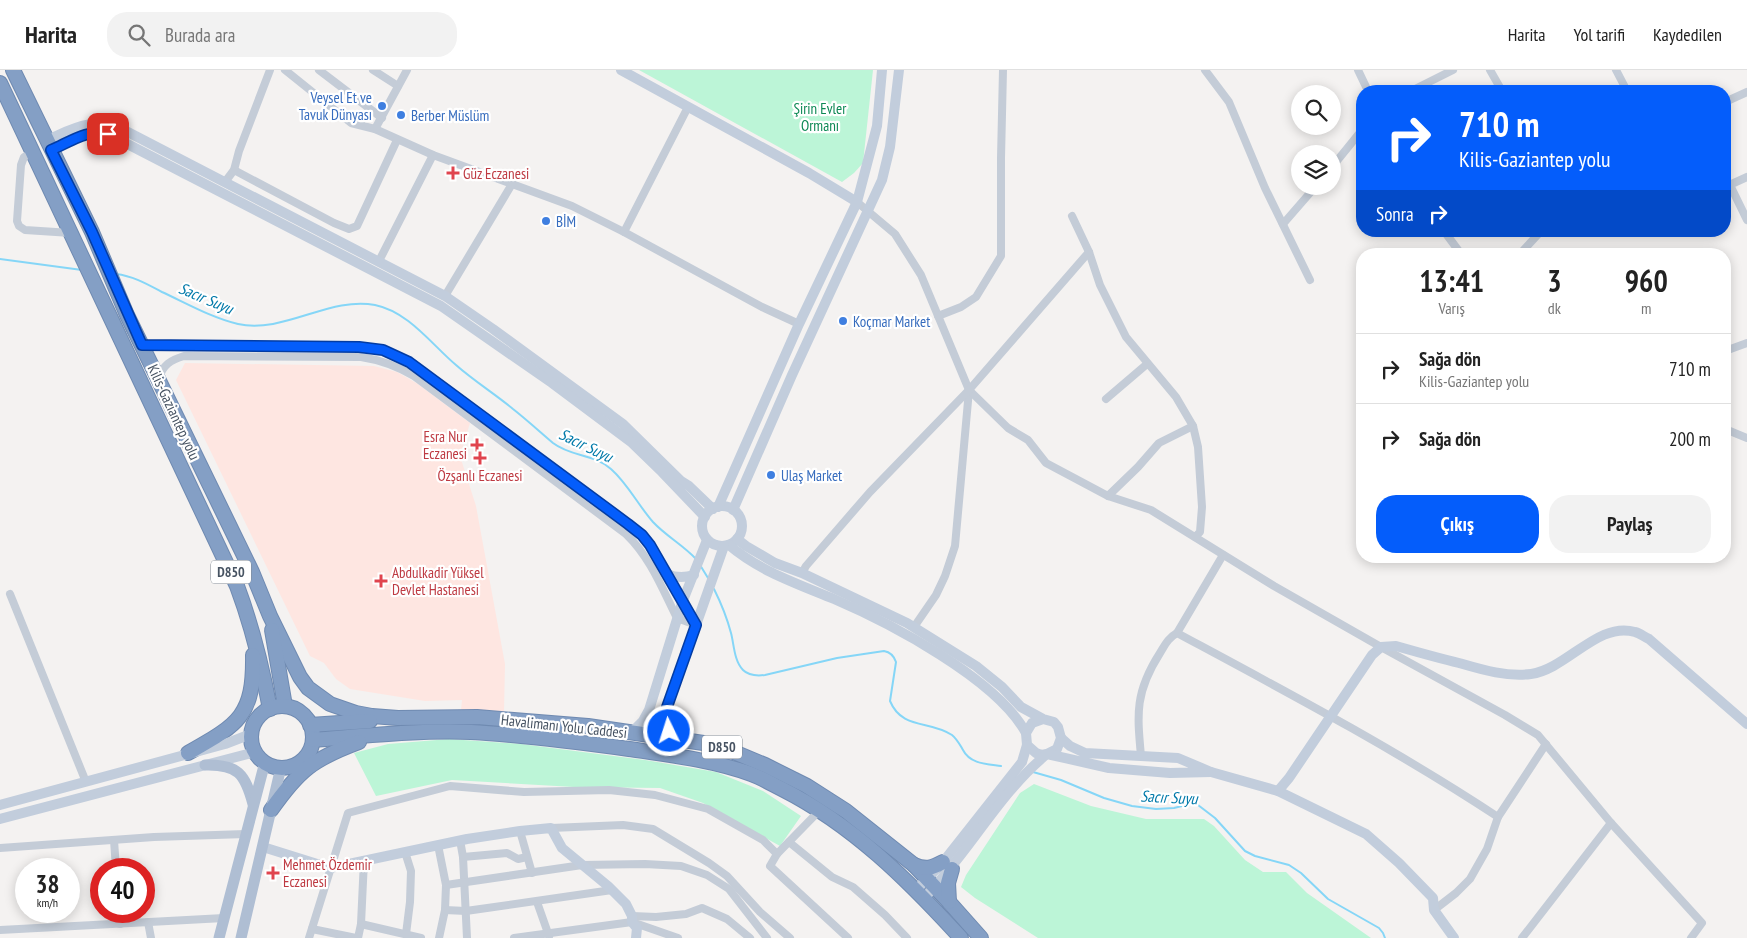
<!DOCTYPE html>
<html lang="tr">
<head>
<meta charset="utf-8">
<style>
  :root { --surface:#fff; --page:#f2f2f2; --text:#222; --muted:#767676; --line:#e0e0e0; --accent:#045dfb }
  body { margin:0; font-family:"PT Sans Narrow",sans-serif; background:var(--page); color:var(--text); height:100vh; display:flex; flex-direction:column; font-size:19px; white-space:nowrap }
  * { box-sizing:border-box; margin:0 }
  p { font-size:16px; color:var(--muted) }
  .icon { flex:none; width:28px; height:28px; fill:none; stroke:currentColor; stroke-width:2; stroke-linecap:round; stroke-linejoin:round }
  .map { position:relative; flex:1; overflow:hidden }
  .drawer { position:absolute; left:1356px; top:178px; width:375px; height:315px; display:flex; flex-direction:column; background:var(--surface); border-radius:20px; box-shadow:0 2px 12px #0003 }
  .drawer>* { flex:none }
  .top-card { position:absolute; left:1356px; top:15px; width:375px; height:152px; border-radius:20px; box-shadow:0 2px 12px #0003; background:#045dfb; color:#fff; overflow:hidden }
  .fabs { position:absolute; left:1291px; top:15px; display:grid; gap:10px }
  .fabs a { display:grid; place-items:center; width:50px; height:50px; border-radius:50%; background:var(--surface); box-shadow:0 2px 12px #0003; font-size:25px }
  .speed { position:absolute; left:15px; top:788px; display:flex; gap:10px; font-size:25px; font-weight:700; text-align:center }
  .speed>* { display:grid; place-content:center; width:65px; height:65px; border-radius:50%; background:var(--surface); box-shadow:0 2px 12px #0003; line-height:1 }
  .speed small { font-size:12px; font-weight:400 }
  .speed .limit { border:8px solid #d22; background:#fff; color:#111 }
  .pin { position:absolute; display:grid; place-items:center; width:42px; height:42px; color:#fff; margin:-21px; border-radius:10px; box-shadow:0 2px 8px #0006 }
  .me { position:absolute; width:55px; margin:-28px; rotate:356deg; stroke-linejoin:round; filter:drop-shadow(0 0 4px #0008) }
  .turn { display:flex; align-items:center; gap:18px; height:105px; padding:0 20px; font-size:22px }
  .turn .icon { width:65px; height:65px; stroke-width:2.5 }
  .turn b { display:block; font-size:35px; line-height:42px }
  .then { display:flex; align-items:center; height:48px; padding:0 20px; background:#0003; gap:10px; font-size:19px }
  .eta { display:flex; justify-content:space-evenly; align-items:center; height:85px; text-align:center }
  .eta b { font-size:30px; font-weight:700; line-height:35px }
  .cta { display:flex; gap:10px; margin-top:auto; padding:10px 20px }
  .cta a { flex:1; height:58px; border-radius:20px; background:var(--accent); color:#fff; font-size:20px; font-weight:700; line-height:58px; text-align:center }
  .cta a+a { background:var(--page); color:var(--text) }
  ul { padding:0; list-style:none }
  li { display:flex; align-items:center; gap:15px; height:70px; padding:0 20px; border-top:1px solid var(--line) }
  li div { flex:1 }
  li b { display:block; font-size:19px }
  li em { font-style:normal }
  header { display:flex; align-items:center; gap:30px; box-sizing:border-box; height:70px; padding:0 25px; background:var(--surface); border-bottom:1px solid var(--line) }
  header strong { font-size:24px }
  nav { display:flex; gap:28px; margin-inline-start:auto; font-size:18px }
  .search { width:350px; height:45px; background:var(--page); display:flex; align-items:center; gap:12px; box-sizing:border-box; padding:0 18px; border-radius:20px; color:var(--muted); font-size:19px }
  .map>svg:first-child { display:block }
  .medical { fill:#fee6e1 }
  .green { fill:#bcf5d7 }
  .lines { fill:none; stroke-linecap:round; stroke-linejoin:round }
  .stream { stroke:#85d6f7; stroke-width:2 }
  .highway-casing { stroke:#6f8ab1; stroke-width:16 }
  .street { stroke:#c4ccd7; stroke-width:8 }
  .secondary { stroke:#c2cddc; stroke-width:10 }
  .primary { stroke:#afbed3; stroke-width:11 }
  .highway { stroke:#849fc5; stroke-width:14 }
  .route-casing { stroke:#033ca3; stroke-width:12 }
  .route { stroke:#045dfb; stroke-width:9 }
  .shop-dot { fill:#3f7fe0; stroke:#fff; stroke-width:2 }
  .health-dot { fill:#e0444e; stroke:#fff; stroke-width:2 }
  .labels { text-anchor:middle; dominant-baseline:central; stroke-width:4.5; stroke-linejoin:round; paint-order:stroke }
  .shield { fill:#fff; stroke:#7e8791; stroke-width:1 }
  .shield-label { font-size:14px; font-weight:bold; fill:#475362 }
  .shop-label { font-size:15px; fill:#366cbe; stroke:#fff; text-anchor:start }
  .park-label { font-size:15px; fill:#0c8854; stroke:#fff }
  .health-label { font-size:15px; fill:#be3a42; stroke:#fff; text-anchor:start }
  .street-label { font-size:15px; fill:#475362; stroke:#fff }
  .water-label { font-size:16px; font-style:italic; fill:#027aaa; stroke:#fff }
</style>
</head>
<body>
<header>
<strong>Harita</strong>
<div class="search"><svg class="icon" aria-label="search" viewBox="0 0 24 24"><circle cx="10" cy="10" r="6"/><path d="M15 15l6 6"/></svg>Burada ara</div>
<nav><a>Harita</a><a>Yol tarifi</a><a>Kaydedilen</a></nav>
</header>
<div class="map">
<svg width="1747" height="868" viewBox="0 0 1747 868">
  <rect width="100%" height="100%" fill="#f4f2f1"/>
  <path class="medical" d="M185,293L374,296L397,302L418,314L470,353L460,386L476,436L505,594L504,642L461,640L462,630L425,631L350,619L336,609L324,593L310,586L176,310Z"/>
  <g class="green">
    <path d="M639,0H873L863,93L854,103L842,112Z"/>
    <path d="M449,669L521,674L645,690L716,702L763,721L801,746L780,776L703,733L660,718L574,717L452,710L376,726L354,683L388,674Z"/>
    <path d="M1034,714L1091,736L1146,749H1204L1214,756L1245,790L1263,802H1286L1307,823L1371,868H1038L975,828L961,817L966,805L1020,723Z"/>
  </g>
  <g class="lines">
    <g class="stream">
      <path d="M0,189L82,200"/>
      <path d="M116,204C133,206 147,214 162,222C186,233 212,248 238,254C284,264 330,226 375,235C409,242 432,275 456,295C474,311 495,324 513,339C527,350 540,362 553,373C571,387 595,384 611,399C628,414 638,435 653,452C666,466 683,475 696,489"/>
      <path d="M700,495L708,508"/>
      <path d="M714,519C721,533 727,548 731,563C734,574 734,591 743,600C749,606 757,606 765,605L837,588L884,581C890,582 894,586 896,592L890,631C902,660 930,650 952,665C957,669 960,675 963,680C970,694 987,694 1001,696"/>
      <path d="M1033,702L1061,710L1104,728L1132,736L1156,739L1174,738L1190,734L1198,735L1215,748L1245,781L1255,786L1289,795L1301,803L1328,829L1379,858L1383,863L1385,868"/>
    </g>
    <defs>
      <g id="highway">
        <path d="M13,0L92,162L127,245L252,502L270,546L300,607L308,618L330,634L356,643L372,646L398,648L477,647L588,656L717,675L765,695L807,716L846,741L914,795L949,832L981,868"/>
        <path d="M0,13L237,516C252,556 262,597 270,639"/>
        <path d="M272,560L285,636"/>
        <circle cx="282" cy="667" r="31"/>
        <path d="M310,655L370,651"/>
        <path d="M313,670C365,666 418,660 471,662C524,665 577,672 629,679C670,685 712,690 751,704C762,708 772,714 782,719C853,755 908,810 961,868"/>
        <path d="M188,683C239,654 254,646 253,585"/>
        <path d="M271,740C299,700 313,689 359,672"/>
        <path d="M914,795C926,800 932,798 943,792"/>
        <path d="M949,832L948,813L952,799"/>
      </g>
    </defs>
    <use href="#highway" class="highway-casing"/>
    <g class="street">
      <path d="M285,0L351,53L375,59L433,85L572,136L624,162L762,237L799,254"/>
      <path d="M319,0L382,48"/>
      <path d="M373,0L398,16"/>
      <path d="M1205,0L1229,32L1265,118L1310,210"/>
      <path d="M1358,0L1368,21"/>
      <path d="M1490,0L1502,21"/>
      <path d="M1616,0L1627,21"/>
      <path d="M1411,21L1453,0"/>
      <path d="M1725,32L1747,22"/>
      <path d="M375,59L407,0"/>
      <path d="M32,83L24,87L21,95L17,151L19,156L25,160L71,163"/>
      <path d="M1332,97L1362,60"/>
      <path d="M234,100L334,153L349,159L357,156L397,70"/>
      <path d="M225,112L234,100L239,81L270,0"/>
      <path d="M1730,115L1747,150"/>
      <path d="M1725,117L1747,107"/>
      <path d="M857,132L895,164L921,205L969,320L955,476L945,506L936,525L914,557"/>
      <path d="M1072,146L1089,182L1100,215L1126,267L1176,327L1193,356L1198,377L1202,437L1200,462L1195,467"/>
      <path d="M1283,154L1316,116"/>
      <path d="M1444,161L1461,184"/>
      <path d="M624,162L688,37"/>
      <path d="M1520,184L1541,161"/>
      <path d="M379,191L433,85"/>
      <path d="M445,226L512,114"/>
      <path d="M938,246L961,237L976,227L1001,186V88L1003,0"/>
      <path d="M142,275L359,277L383,280L409,292L642,465L650,475L696,555"/>
      <path d="M1725,281L1747,273"/>
      <path d="M159,309C162,295 171,290 184,286L361,287C381,290 397,296 414,306L626,464C650,487 662,518 677,548L696,555"/>
      <path d="M969,320L1008,358L1028,370L1046,393L1108,426L1151,440L1274,516L1381,577L1505,645L1538,665L1611,753L1702,853L1691,868"/>
      <path d="M1106,329L1147,294"/>
      <path d="M1725,359L1747,368"/>
      <path d="M1108,426L1138,397L1159,373L1193,356"/>
      <path d="M802,503L806,496L870,422L969,320L1089,182"/>
      <path d="M10,524L86,712"/>
      <path d="M1177,563L1223,485"/>
      <path d="M1141,686C1137,643 1135,622 1160,583C1165,575 1168,568 1177,563C1285,621 1395,679 1498,747"/>
      <path d="M551,758L623,755L653,759L709,793L727,806L760,842L790,868"/>
      <path d="M520,761L532,803"/>
      <path d="M114,770L116,799"/>
      <path d="M460,770L463,787L467,868"/>
      <path d="M789,772L832,807L853,817L885,845L907,868"/>
      <path d="M438,775L446,815L445,840L439,868"/>
      <path d="M0,778L154,767L246,764"/>
      <path d="M405,782L411,801L410,832L406,864"/>
      <path d="M777,784L770,796L848,868"/>
      <path d="M463,787L507,783L518,789L527,787"/>
      <path d="M446,815L582,795L645,794L681,796L707,805L729,819L767,868"/>
      <path d="M537,832L549,866"/>
      <path d="M445,840L466,841L612,820"/>
      <path d="M1434,840L1456,823L1470,809L1487,779L1498,747L1546,674"/>
      <path d="M119,841L120,854"/>
      <path d="M632,846L656,847L686,844L702,838L727,849L750,868"/>
      <path d="M148,852L151,868"/>
      <path d="M361,854L421,868"/>
      <path d="M312,859L356,868"/>
      <path d="M0,860L224,848"/>
      <path d="M309,868L348,743L450,716L524,722L609,720L655,725L708,739L763,770L777,784L820,740"/>
      <path d="M358,868L361,854L364,790"/>
      <path d="M514,868L632,852L678,868"/>
      <path d="M1522,868L1611,753"/>
    </g>
    <g class="secondary">
      <path d="M621,0L809,103L857,132"/>
      <path d="M47,70C77,57 89,48 122,59L445,226L493,259L623,354L681,411L689,416L713,439"/>
      <path d="M51,80C68,72 89,58 108,64L441,236L552,313L631,372L662,402L705,447"/>
      <circle cx="722" cy="456" r="20"/>
      <path d="M718,437L799,254L857,132L877,56L882,0"/>
      <path d="M733,440L792,305L882,110L890,77L899,0"/>
      <path d="M737,469L746,476L775,493L802,503L907,553L976,596L1002,617L1021,637L1043,649L1054,652L1058,657L1061,668L1057,679L1047,684L1041,685L1036,683L1027,675L1026,663L1032,653L1043,649"/>
      <path d="M729,475C759,501 798,514 834,529C890,553 997,609 1026,663"/>
      <path d="M667,504C676,508 684,508 694,505"/>
      <path d="M631,663L643,651L649,640L682,533L707,470"/>
      <path d="M675,669C667,659 666,650 667,637L724,476"/>
      <path d="M1211,702L1278,721L1366,764L1399,793L1433,828L1434,840L1454,868"/>
      <path d="M1278,721L1289,708L1372,585L1381,577L1396,576C1417,582 1438,588 1459,593C1483,600 1506,607 1531,604C1567,599 1598,551 1635,562C1640,563 1644,567 1649,569L1747,654"/>
      <path d="M0,735L225,674L251,664"/>
      <path d="M0,749L255,682"/>
      <path d="M263,777L330,798L467,769L520,761L551,758L562,778L608,816L626,834L632,846V852L637,858L636,868"/>
      <path d="M916,820L943,792L1022,692L1027,675"/>
      <path d="M924,828C969,783 998,724 1047,684L1109,698L1170,703L1211,702L1178,688L1085,683L1070,676L1061,668"/>
    </g>
    <g class="primary">
      <path d="M205,695C238,694 245,704 253,734"/>
      <path d="M219,868L265,692"/>
      <path d="M241,868L281,697"/>
    </g>
    <use href="#highway" class="highway"/>
  </g>
  <g class="lines">
    <defs>
      <path id="route" d="M108,64C89,58 68,73 51,80L92,162L142,275L359,277L383,280L409,292L628,454L642,465L650,475L696,555L667,637L666,650L669,661"/>
    </defs>
    <use href="#route" class="route-casing"/>
    <use href="#route" class="route"/>
  </g>
  <g class="shop-dot">
    <circle cx="382" cy="36" r="5"/>
    <circle cx="401" cy="45" r="5"/>
    <circle cx="546" cy="151" r="5"/>
    <circle cx="843" cy="251" r="5"/>
    <circle cx="771" cy="405" r="5"/>
  </g>
  <g class="health-dot">
    <path d="M450.5 95.5h5v5h5v5h-5v5h-5v-5h-5v-5h5z"/>
    <path d="M474.5 367.5h5v5h5v5h-5v5h-5v-5h-5v-5h5z"/>
    <path d="M477.5 380.5h5v5h5v5h-5v5h-5v-5h-5v-5h5z"/>
    <path d="M378.5 503.5h5v5h5v5h-5v5h-5v-5h-5v-5h5z"/>
    <path d="M270.5 795.5h5v5h5v5h-5v5h-5v-5h-5v-5h5z"/>
  </g>
  <g class="labels">
    <g class="shield">
      <rect x="211" y="490.5" width="40" height="23" rx="4"/>
      <rect x="702" y="665.5" width="40" height="23" rx="4"/>
    </g>
    <g class="shield-label">
      <text x="231" y="502">D850</text>
      <text x="722" y="677">D850</text>
    </g>
    <g class="shop-label">
      <text x="372" y="27" text-anchor="end">Veysel Et ve<tspan x="372" dy="17">Tavuk Dünyası</tspan></text>
      <text x="411" y="45">Berber Müslüm</text>
      <text x="556" y="151">BİM</text>
      <text x="853" y="251">Koçmar Market</text>
      <text x="781" y="405">Ulaş Market</text>
    </g>
    <g class="park-label">
      <text x="820" y="38">Şirin Evler<tspan x="820" dy="17">Ormanı</tspan></text>
    </g>
    <g class="health-label">
      <text x="463" y="103">Güz Eczanesi</text>
      <text x="467" y="366" text-anchor="end">Esra Nur<tspan x="467" dy="17">Eczanesi</tspan></text>
      <text x="480" y="405" text-anchor="middle">Özşanlı Eczanesi</text>
      <text x="392" y="502">Abdulkadir Yüksel<tspan x="392" dy="17">Devlet Hastanesi</tspan></text>
      <text x="283" y="794">Mehmet Özdemir<tspan x="283" dy="17">Eczanesi</tspan></text>
    </g>
    <g class="street-label">
      <text transform="translate(174 342) rotate(65)">Kilis-Gaziantep yolu</text>
      <text transform="translate(564 656) rotate(6)">Havalimanı Yolu Caddesi</text>
    </g>
    <g class="water-label">
      <text transform="translate(206 228) rotate(23)">Sacır Suyu</text>
      <text transform="translate(586 375) rotate(26)">Sacır Suyu</text>
      <text transform="translate(1169 727) rotate(3)">Sacır Suyu</text>
    </g>
  </g>
</svg>
<div class="fabs">
<a><svg class="icon" aria-label="search" viewBox="0 0 24 24"><circle cx="10" cy="10" r="6"/><path d="M15 15l6 6"/></svg></a>
<a><svg class="icon" aria-label="layers" viewBox="0 0 24 24"><path d="M12 4l9 5-9 5-9-5zM3 14l9 5 9-5"/></svg></a>
</div>
<div class="speed"><div>38<small>km/h</small></div><div class="limit">40</div></div>
<div class="pin" style="left:108px;top:64px;background:#d93025"><svg class="icon" aria-label="arrive" viewBox="0 0 24 24"><path d="M6 21V4h12l-3 4 3 4H6"/></svg></div>
<svg class="me" style="left:669px;top:661px" viewBox="-20 -20 40 40"><circle r="17" fill="#045dfb" stroke="#fff" stroke-width="3"/><path d="M0-11L8 9 0 5-8 9z" fill="#fff"/></svg>
<div class="top-card">
<div class="turn"><svg class="icon" aria-label="right" viewBox="0 0 24 24"><path d="M7 20v-9h11M14 6l5 5-5 5"/></svg><div><b>710 m</b>Kilis-Gaziantep yolu</div></div>
<div class="then">Sonra<svg class="icon" aria-label="right" viewBox="0 0 24 24"><path d="M7 20v-9h11M14 6l5 5-5 5"/></svg></div>
</div>
<section class="drawer">
<div class="eta">
<div><b>13:41</b><p>Varış</p></div>
<div><b>3</b><p>dk</p></div>
<div><b>960</b><p>m</p></div>
</div>
<ul>
<li><svg class="icon" aria-label="right" viewBox="0 0 24 24"><path d="M7 20v-9h11M14 6l5 5-5 5"/></svg><div><b>Sağa dön</b><p>Kilis-Gaziantep yolu</p></div><em>710 m</em></li>
<li><svg class="icon" aria-label="right" viewBox="0 0 24 24"><path d="M7 20v-9h11M14 6l5 5-5 5"/></svg><div><b>Sağa dön</b></div><em>200 m</em></li>
</ul>
<div class="cta"><a>Çıkış</a><a>Paylaş</a></div>
</section>
</div>
</body>
</html>
